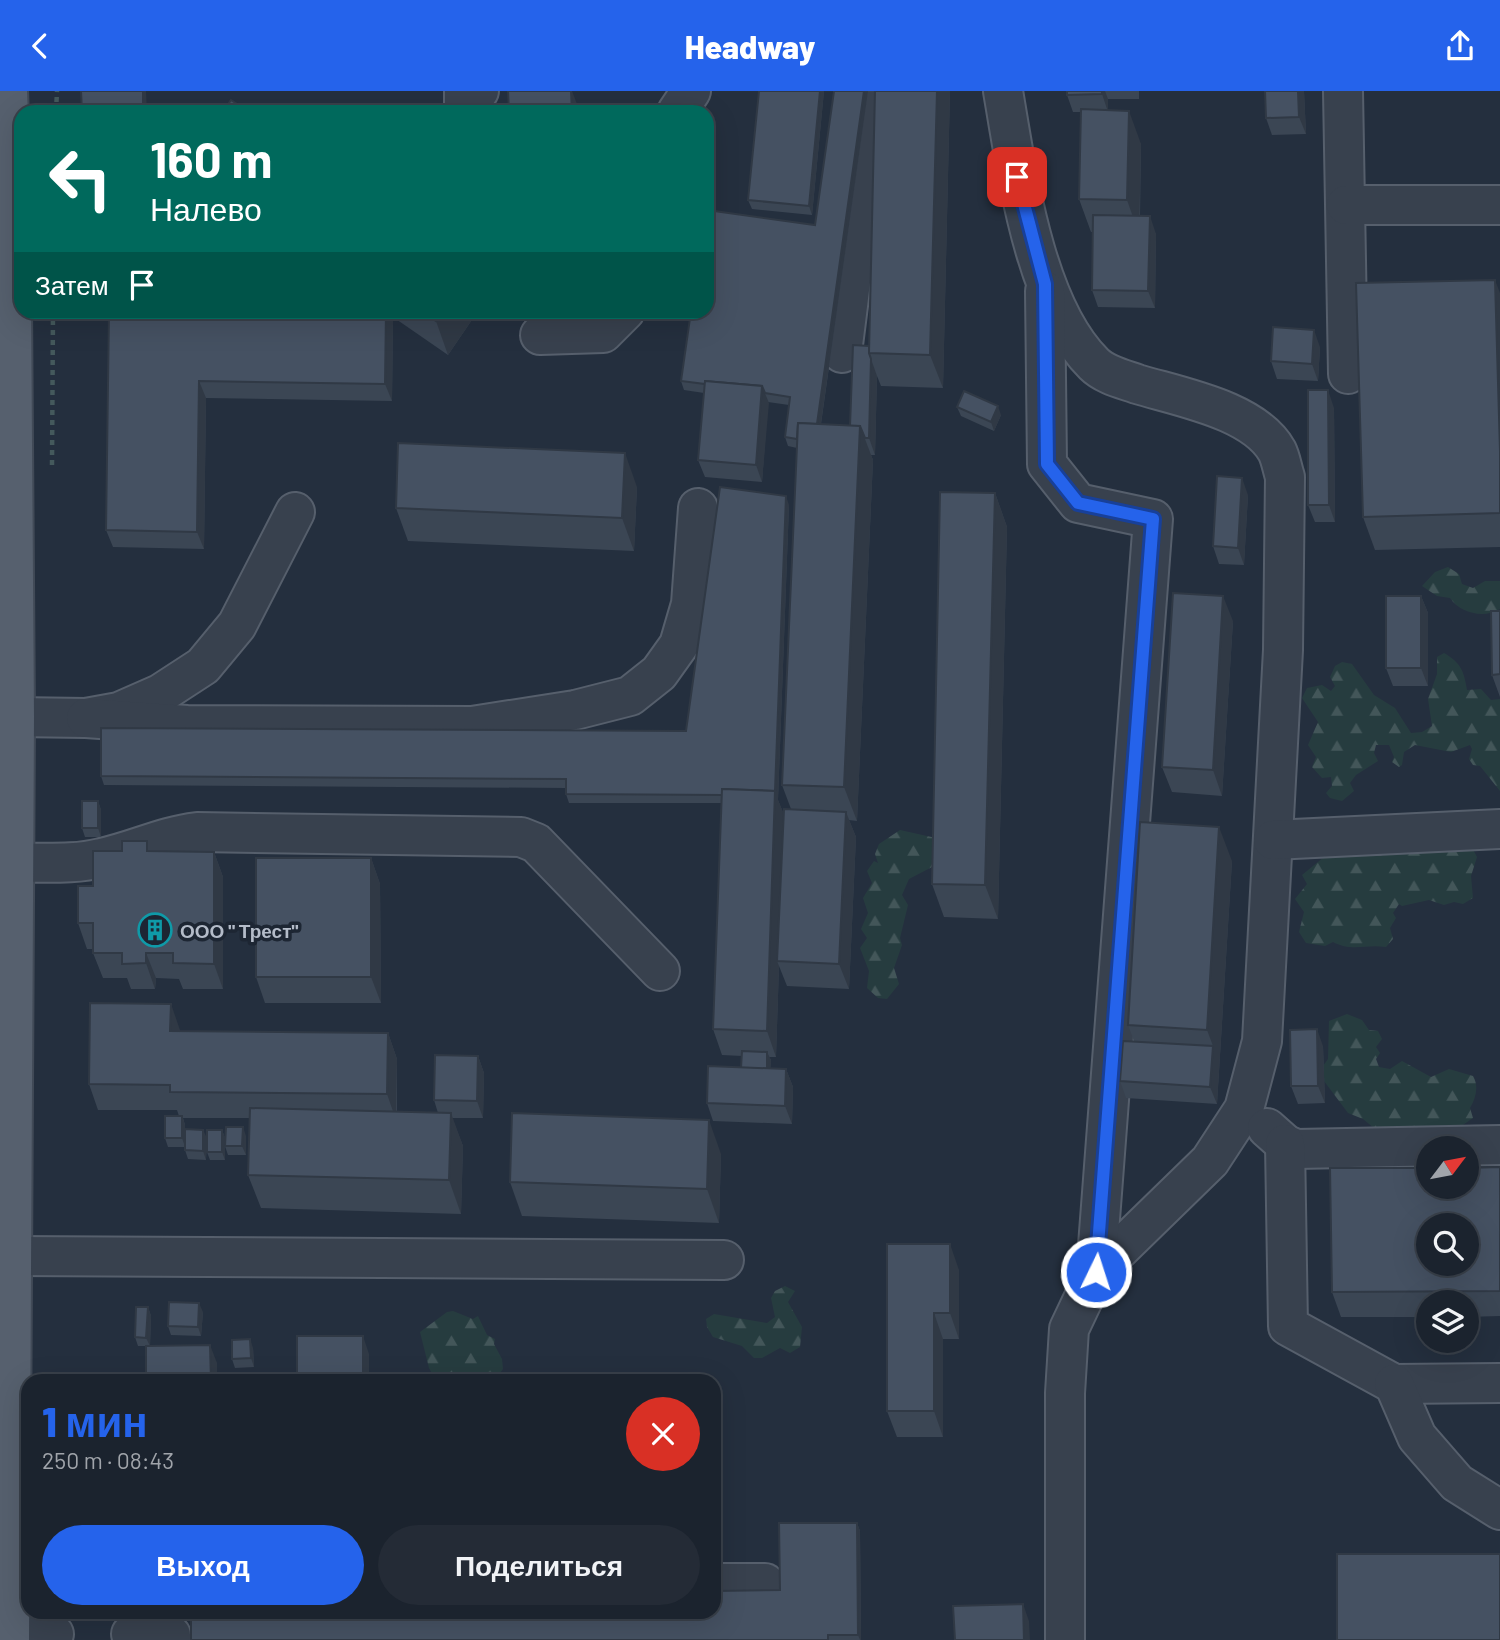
<!DOCTYPE html>
<html lang="ru">
<head>
<meta charset="utf-8">
<style>
  :root { --surface:#1b232e; --page:#242b36; --text:#f1f3f6; --muted:#a0a4aa; --line:#39404a; --accent:#2563eb }
  body { margin:0; font-family:Barlow,sans-serif; background:var(--page); color:var(--text); height:100vh; display:flex; flex-direction:column; font-size:26px; white-space:nowrap }
  * { box-sizing:border-box; margin:0 }
  p { font-size:23px; color:var(--muted) }
  .icon { flex:none; width:38px; height:38px; fill:none; stroke:currentColor; stroke-width:2; stroke-linecap:round; stroke-linejoin:round }
  .map { position:relative; flex:1; overflow:hidden }
  .side { position:absolute; left:21px; top:1283px; width:700px; height:245px; display:flex; flex-direction:column; background:var(--surface); border-radius:21px; box-shadow:0 7px 28px #0002,0 0 0 2px var(--line) }
  .side>* { flex:none }
  .banner { position:absolute; left:14px; top:14px; width:700px; height:214px; border-radius:21px; box-shadow:0 7px 28px #0002,0 0 0 2px var(--line); background:#00695c; color:#fff; overflow:hidden }
  .needle { width:46px; rotate:58deg }
  .buttons { position:absolute; left:1416px; top:1045px; display:grid; gap:14px }
  .buttons a { display:grid; place-items:center; width:63px; height:63px; border-radius:50%; background:var(--surface); box-shadow:0 7px 28px #0002,0 0 0 2px var(--line); font-size:35px }
  .pin { position:absolute; display:grid; place-items:center; width:60px; height:60px; color:#fff; margin:-30px; border-radius:14px; box-shadow:0 4px 10px #0006 }
  .me { position:absolute; width:77px; margin:-38px; rotate:4deg; stroke-linejoin:round; filter:drop-shadow(0 0 5px #0008) }
  .turn { display:flex; align-items:center; gap:24px; height:147px; padding:0 21px; font-size:32px }
  .turn .icon { width:91px; height:91px; stroke-width:2.5 }
  .turn b { display:block; font-size:49px; line-height:60px }
  .then { display:flex; align-items:center; height:66px; padding:0 21px; background:#0003; gap:14px; font-size:26px }
  .round { display:grid; place-items:center; flex:none; width:74px; height:74px; border-radius:37px; background:var(--page) }
  .headline { display:flex; align-items:center; justify-content:space-between; height:119px; padding:0 21px }
  h1 { font-size:42px; font-weight:800; line-height:52px; color:var(--accent) }
  .cta { display:flex; gap:14px; margin-top:auto; padding:14px 21px }
  .cta a { flex:1; height:80px; border-radius:42px; background:var(--accent); color:#fff; font-size:28px; font-weight:800; line-height:80px; text-align:center }
  .cta a+a { background:var(--page); color:var(--text) }
  header { display:flex; justify-content:space-between; align-items:center; height:91px; padding:0 21px; background:var(--accent); color:#fff; font-size:32px; font-weight:800 }
  .map>svg:first-child { display:block }
  .forest { fill:url(#forest-firs) }
  .lines { fill:none; stroke-linecap:round; stroke-linejoin:round }
  .minor-casing { stroke:#565f6c; stroke-width:42 }
  .major-casing { stroke:#414a57; stroke-width:42 }
  .path { stroke:#44595c; stroke-width:4.5; stroke-dasharray:5 5; stroke-linecap:butt }
  .minor { stroke:#38414e; stroke-width:38 }
  .major { stroke:#56606e; stroke-width:38 }
  .wall { fill:#3b4654 }
  .shaded-wall { fill:#303945 }
  .building { fill:#455162; stroke:#303945; stroke-width:2; fill-rule:evenodd }
  .route-casing { stroke:#184099; stroke-width:18 }
  .route { stroke:#2563eb; stroke-width:12 }
  .labels { text-anchor:middle; dominant-baseline:central; stroke-width:7; stroke-linejoin:round; paint-order:stroke }
  .poi-label { font-size:19px; font-weight:bold; fill:#b4bcc9; stroke:#1d2633; text-anchor:start }
</style>
</head>
<body>
<header><svg class="icon" aria-label="back" viewBox="0 0 24 24"><path d="M15 5l-7 7 7 7"/></svg>Headway<svg class="icon" aria-label="share" viewBox="0 0 24 24"><path d="M12 15V3M7 8l5-5 5 5M5 13v7h14v-7"/></svg></header>
<div class="map">
<svg width="1500" height="1549" viewBox="0 0 1500 1549">
  <defs>
    <pattern id="forest-firs" width="22" height="20" patternUnits="userSpaceOnUse" patternTransform="scale(1.75)"><rect width="22" height="20" fill="#263c3f"/><path d="M5 1l3.5 6h-7zM16 11l3.5 6h-7z" fill="#435659"/></pattern>
  </defs>
  <rect width="100%" height="100%" fill="#242f3e"/>
  <g class="forest">
    <path d="M1448,476L1459,483L1462,493L1473,497L1485,490H1500V518C1484,528 1460,522 1450,507L1437,505L1422,495L1435,481Z"/>
    <path d="M1444,562C1461,572 1464,580 1467,599L1481,598L1491,609L1500,608V700L1480,675L1473,674L1469,668L1472,658L1470,654L1451,661L1415,654L1404,661L1402,674L1399,676L1392,671L1394,666L1389,654H1376L1374,662L1378,670L1356,684L1350,692L1354,700L1342,710L1330,707L1326,702L1332,695L1331,686L1322,687L1312,676L1316,666L1308,654L1318,631L1302,607L1307,597L1322,594L1331,600L1335,595L1330,586L1335,575L1342,571L1352,573L1374,604L1395,617L1411,642L1422,641L1432,635L1428,608L1437,583V566Z"/>
    <path d="M900,739L945,749L932,776L909,788L902,804L908,814L900,847L902,854L894,877L899,893L887,908L878,907L867,897L869,880L860,857L867,847L861,838L868,822L863,807L872,792L867,780L874,770L878,772L875,763L879,753Z"/>
    <path d="M1469,751L1477,766L1471,785L1473,807L1463,813L1454,811L1444,814L1429,809L1402,815L1399,813L1393,822L1396,827L1390,837L1393,848L1386,856C1365,853 1352,861 1333,851L1325,855L1306,852L1299,841L1304,821L1295,808L1307,793L1302,784L1335,757Z"/>
    <path d="M1347,923L1362,929L1369,939L1378,940L1382,948L1376,956L1380,962L1376,968L1379,976L1390,978L1402,970L1431,986L1449,978L1473,985C1479,995 1476,1007 1470,1017L1473,1027L1441,1049L1374,1037L1363,1028L1348,1022L1318,982L1328,968L1329,930Z"/>
    <path d="M785,1195L795,1200L788,1211L802,1236L800,1256L790,1262L780,1257L762,1267H754L742,1255L713,1246L707,1236L706,1228L714,1223L767,1232L775,1226L771,1207L775,1200Z"/>
    <path d="M453,1220L473,1228L478,1225L487,1244L495,1248L494,1253L502,1268L503,1278L497,1286L499,1290H436L429,1277L420,1241L447,1221Z"/>
  </g>
  <g class="lines">
    <defs>
      <g id="minor">
        <path d="M1003,0C1017,81 1034,214 1094,273C1105,284 1123,288 1137,293C1180,306 1254,319 1277,360C1281,368 1282,377 1285,386L1283,559L1262,950L1244,1018L1210,1070L1096,1181L1069,1238L1065,1302V1549"/>
        <path d="M1343,0L1348,283"/>
        <path d="M464,21V1L479,0"/>
        <path d="M677,21L691,0"/>
        <path d="M1346,114H1500"/>
        <path d="M1045,200L1047,373L1078,412L1153,428L1096,1181"/>
        <path d="M540,244L603,242L625,220"/>
        <path d="M842,262L875,0"/>
        <path d="M15,626L86,627L119,621L160,603L203,575L237,534L295,421"/>
        <path d="M86,627L187,634L472,635L575,619L630,605L659,582L679,554L691,513L698,417"/>
        <path d="M1273,749L1500,738"/>
        <path d="M14,772C43,771 73,774 101,767C134,760 163,745 197,741L521,746L536,752L660,880"/>
        <path d="M1267,1037L1285,1053L1296,1058L1500,1054"/>
        <path d="M1285,1053L1288,1235L1394,1293L1500,1292"/>
        <path d="M12,1165L724,1169"/>
        <path d="M1394,1293L1417,1346L1457,1392L1500,1419"/>
        <path d="M714,1492H765"/>
        <path d="M10,1542L54,1543"/>
        <path d="M131,1543L171,1544V1549"/>
      </g>
      <path id="major" d="M8,0L11,77L15,626L10,1549"/>
    </defs>
    <use href="#minor" class="minor-casing"/>
    <use href="#major" class="major-casing"/>
    <g class="path">
      <path d="M56,21L57,0"/>
      <path d="M52,374L53,220"/>
    </g>
    <use href="#minor" class="minor"/>
    <use href="#major" class="major"/>
  </g>
  <g class="wall">
    <path d="M824,0L812,124L752,118L748,109Z"/>
    <path d="M834,0H868L821,333L850,335L869,255L875,0H950L943,297L881,295L877,285L875,364H871L873,369L857,730L849,729L856,746L849,898L787,895L779,875L776,966H769L771,969L770,978H786L793,996L792,1033L713,1030L707,1012L741,977L742,965L722,964L713,938L721,712H569L566,703V697L104,694L101,685L686,640L789,414L778,709L784,724L791,718L782,694L797,357L788,355L785,346L789,314L768,311L762,391L705,386L698,369L704,302L684,299L681,290L815,134Z"/>
    <path d="M1067,0H1139V8H1108V19L1141,53L1140,125L1156,143L1155,217L1098,216L1092,199L1093,141H1091L1079,108L1081,21H1073L1067,4Z"/>
    <path d="M1304,0L1306,43L1272,44L1266,27Z"/>
    <path d="M1500,202V456L1375,459L1363,426Z"/>
    <path d="M109,220H478L448,264L393,226L392,310L206,307L204,458L113,456L106,439Z"/>
    <path d="M1320,256L1318,290L1277,288L1271,270Z"/>
    <path d="M957,316L1001,324L994,340L961,325Z"/>
    <path d="M1334,317L1335,431H1315L1308,414Z"/>
    <path d="M637,396L634,460L408,450L396,417Z"/>
    <path d="M995,402L1007,436L998,828L944,826L932,793Z"/>
    <path d="M1248,404L1244,474L1219,473L1213,455Z"/>
    <path d="M1421,505L1428,522V595H1393L1386,577Z"/>
    <path d="M1500,520V606L1492,584Z"/>
    <path d="M1233,530L1222,705L1172,701L1162,676Z"/>
    <path d="M98,710L101,719V746H85L82,737Z"/>
    <path d="M150,760L214,761L223,786V898H183L179,888L156,887L155,898H131L127,887H103L93,862V858H87L78,832L93,795Z"/>
    <path d="M371,767L380,793L381,912H265L256,886Z"/>
    <path d="M1232,770L1217,1013L1126,1007L1120,990L1134,950L1128,934Z"/>
    <path d="M180,939V940L388,942L397,968V1021L438,1022L434,1009L478,965L484,982L483,1027H452L463,1055L461,1123L261,1117L248,1084L250,1027H183L185,1034V1038L207,1047L206,1069L188,1068L185,1059V1056H168L165,1047L179,1025L177,1019H98L89,993Z"/>
    <path d="M1323,955L1325,1012L1298,1013L1291,995Z"/>
    <path d="M222,1039L225,1047V1069H210L207,1061Z"/>
    <path d="M246,1045V1064H228L225,1055Z"/>
    <path d="M721,1063L719,1132L522,1125L510,1091Z"/>
    <path d="M1500,1076V1225L1466,1226V1211H1428V1226H1341L1332,1201Z"/>
    <path d="M887,1153L959,1179V1248H943V1346H897L887,1320Z"/>
    <path d="M148,1216L151,1225L150,1255L217,1272V1290H146V1255H138L135,1246Z"/>
    <path d="M203,1221L201,1245L171,1244L168,1235Z"/>
    <path d="M253,1257L254,1276L235,1277L232,1268Z"/>
    <path d="M857,1432L860,1440L861,1549H191L780,1499Z"/>
  </g>
  <g class="shaded-wall">
    <path d="M143,0H146L147,21H143Z"/>
    <path d="M571,0H572L580,21H572Z"/>
    <path d="M820,0H824L812,124L809,115Z"/>
    <path d="M864,0H868L817,360L814,351Z"/>
    <path d="M937,0H950L943,297L930,264Z"/>
    <path d="M1102,0H1105L1108,8V21L1102,3Z"/>
    <path d="M1298,0H1304L1306,43L1299,26Z"/>
    <path d="M1129,20L1141,53L1139,143L1127,109Z"/>
    <path d="M1150,125L1156,143L1155,217L1148,200Z"/>
    <path d="M1495,189L1500,202V360Z"/>
    <path d="M386,220H391L393,226L392,310L385,293Z"/>
    <path d="M443,220H478L448,264L436,230Z"/>
    <path d="M1314,239L1320,256L1318,290L1312,273Z"/>
    <path d="M871,268L877,285L875,364L869,347Z"/>
    <path d="M199,290L206,307L204,458L197,441Z"/>
    <path d="M762,295L769,312L762,391L756,374Z"/>
    <path d="M1328,299L1334,317L1335,431L1329,414Z"/>
    <path d="M998,315L1001,324L994,340L991,331Z"/>
    <path d="M860,335L873,369L857,730L844,696Z"/>
    <path d="M625,362L637,396L634,460L622,427Z"/>
    <path d="M1242,387L1248,404L1244,474L1238,457Z"/>
    <path d="M995,402L1007,436L998,828L985,794Z"/>
    <path d="M786,405L789,414L778,709L785,726L777,870L779,875L776,966L767,940Z"/>
    <path d="M1223,505L1233,530L1222,705L1213,679Z"/>
    <path d="M1421,505L1428,522V595L1421,577Z"/>
    <path d="M98,710L101,719V746L98,737Z"/>
    <path d="M846,721L856,746L849,898L839,873Z"/>
    <path d="M1219,736L1232,770L1217,1013L1210,996L1213,955L1207,939Z"/>
    <path d="M214,761L223,786V898L214,873Z"/>
    <path d="M371,767L380,793L381,912L371,886Z"/>
    <path d="M146,862L156,887L155,898L146,872Z"/>
    <path d="M171,913L180,939V966L170,940Z"/>
    <path d="M1317,938L1323,955L1325,1012L1318,995Z"/>
    <path d="M388,942L397,968L396,1029L387,1003Z"/>
    <path d="M767,961L771,969L770,995L767,986Z"/>
    <path d="M478,965L484,982L483,1027L477,1010Z"/>
    <path d="M786,978L793,996L792,1033L785,1015Z"/>
    <path d="M451,1022L463,1055L461,1123L449,1089Z"/>
    <path d="M182,1025L185,1034V1056L182,1047Z"/>
    <path d="M709,1029L721,1063L719,1132L707,1098Z"/>
    <path d="M243,1036L246,1045V1064L242,1055Z"/>
    <path d="M203,1039L207,1047L206,1069L203,1060Z"/>
    <path d="M222,1039L225,1047V1069L222,1061Z"/>
    <path d="M950,1153L959,1179V1248L950,1222Z"/>
    <path d="M199,1212L203,1221L201,1245L198,1236Z"/>
    <path d="M148,1216L151,1225L150,1255L146,1247Z"/>
    <path d="M934,1222L943,1248V1346L934,1320Z"/>
    <path d="M363,1245L369,1263V1290H363Z"/>
    <path d="M250,1248L253,1257L254,1276L251,1267Z"/>
    <path d="M210,1254L217,1272V1290H211Z"/>
    <path d="M857,1432L860,1440L861,1549H860L858,1544Z"/>
    <path d="M1023,1513L1029,1530L1030,1549H1024Z"/>
  </g>
  <g class="building">
    <path d="M81,0H143V21H82Z"/>
    <path d="M508,0H571L572,21H509Z"/>
    <path d="M759,0H820L809,115L748,109Z"/>
    <path d="M834,0H864L817,333L798,332L797,348L785,346L790,306L765,302L762,295L705,290V293L681,290L691,220H707V119L815,134Z"/>
    <path d="M875,0H937L930,264L869,262Z"/>
    <path d="M1067,0H1102V3L1067,4Z"/>
    <path d="M1265,0H1298L1299,26L1266,27Z"/>
    <path d="M231,9L249,21H223Z"/>
    <path d="M1081,18L1129,20L1127,109L1079,108Z"/>
    <path d="M1093,124L1150,125L1148,200L1092,199Z"/>
    <path d="M1495,189L1500,360V422L1363,426L1356,192Z"/>
    <path d="M109,220H386L385,293L199,290L197,441L106,439Z"/>
    <path d="M422,220H443L436,230Z"/>
    <path d="M1273,236L1314,239L1312,273L1271,270Z"/>
    <path d="M853,254L869,255V262L871,268L869,347H865L860,335H850Z"/>
    <path d="M705,290L762,295L756,374L698,369Z"/>
    <path d="M1308,299H1328L1329,414H1308Z"/>
    <path d="M964,300L998,315L991,331L957,316Z"/>
    <path d="M798,332L860,335L844,696L782,694Z"/>
    <path d="M398,352L625,362L622,427L396,417Z"/>
    <path d="M1217,385L1242,387L1238,457L1213,455Z"/>
    <path d="M720,396L786,405L775,700L722,698V704L566,703V688L101,685V637L686,640Z"/>
    <path d="M940,401L995,402L985,794L932,793Z"/>
    <path d="M1173,502L1223,505L1213,679L1162,676Z"/>
    <rect x="1386" y="505" width="35" height="72"/>
    <path d="M1491,520H1500V583L1492,584Z"/>
    <path d="M722,698L775,700L767,940L713,938Z"/>
    <rect x="82" y="710" width="16" height="27"/>
    <path d="M784,718L846,721L839,873L777,870Z"/>
    <path d="M1140,731L1219,736L1207,939L1128,934Z"/>
    <path d="M122,750H147V760L214,761V873L173,872V862H146V872L122,873V862H93V832H78V795H93V760H122Z"/>
    <rect x="256" y="767" width="115" height="119"/>
    <path d="M90,912L171,913L170,940L388,942L387,1003L170,1001V994L89,993Z"/>
    <path d="M1317,938L1318,995H1291L1290,939Z"/>
    <path d="M1123,950L1213,955L1210,996L1120,990Z"/>
    <path d="M742,960L767,961V978L741,977Z"/>
    <path d="M435,964L478,965L477,1010L434,1009Z"/>
    <path d="M708,975L786,978L785,1015L707,1012Z"/>
    <path d="M250,1017L451,1022L449,1089L248,1084Z"/>
    <path d="M512,1022L709,1029L707,1098L510,1091Z"/>
    <rect x="165" y="1025" width="17" height="22"/>
    <path d="M226,1036H243L242,1055H225Z"/>
    <path d="M185,1038L203,1039V1060L185,1059Z"/>
    <rect x="207" y="1039" width="15" height="22"/>
    <path d="M1500,1076V1200L1332,1201L1330,1077H1428V1096H1466V1077ZM1428,1134H1466V1172H1428Z"/>
    <path d="M887,1153H950V1222H934V1320H887Z"/>
    <path d="M169,1211L199,1212L198,1236L168,1235Z"/>
    <path d="M136,1216H148L146,1247L135,1246Z"/>
    <rect x="297" y="1245" width="66" height="45"/>
    <path d="M250,1248L251,1267L232,1268V1249Z"/>
    <path d="M210,1254L211,1290H146V1255Z"/>
    <path d="M779,1432H857L858,1544H828V1549H191V1521H714V1500L780,1499Z"/>
    <rect x="1337" y="1463" width="163" height="86"/>
    <path d="M1023,1513L1024,1549H955L953,1515Z"/>
  </g>
  <g class="lines">
    <defs>
      <path id="route" d="M1017,86L1045,193L1047,373L1078,412L1153,428L1096,1181"/>
    </defs>
    <use href="#route" class="route-casing"/>
    <use href="#route" class="route"/>
  </g>
  <defs>
    <symbol id="building-ring" viewBox="-11 -11 22 22"><circle r="9.5" fill="#1d2633" stroke="#0f9aa8" stroke-width="1.5"/><path d="M-4-6H4V6H1V3H-1V6H-4ZM-2.5-4.3h1.7v1.8h-1.7ZM.8-4.3h1.7v1.8H.8ZM-2.5-1h1.7V.8h-1.7ZM.8-1h1.7V.8H.8Z" fill="#0f9aa8"/></symbol>
  </defs>
  <g fill-rule="evenodd">
    <use href="#building-ring" x="136" y="820" width="38" height="38"/>
  </g>
  <g class="labels">
    <g class="poi-label">
      <text x="180" y="839">ООО " Трест"</text>
    </g>
  </g>
</svg>
<div class="buttons">
<a><svg class="needle" viewBox="-14 -14 28 28"><path d="M0-13l5 13h-10z" fill="#e53935"/><path d="M0 13l5-13h-10z" fill="#a0a4aa"/></svg></a>
<a><svg class="icon" aria-label="search" viewBox="0 0 24 24"><circle cx="10" cy="10" r="6"/><path d="M15 15l6 6"/></svg></a>
<a><svg class="icon" aria-label="layers" viewBox="0 0 24 24"><path d="M12 4l9 5-9 5-9-5zM3 14l9 5 9-5"/></svg></a>
</div>
<div class="pin" style="left:1017px;top:86px;background:#d93025"><svg class="icon" aria-label="arrive" viewBox="0 0 24 24"><path d="M6 21V4h12l-3 4 3 4H6"/></svg></div>
<svg class="me" style="left:1096px;top:1181px" viewBox="-20 -20 40 40"><circle r="17" fill="#2563eb" stroke="#fff" stroke-width="3"/><path d="M0-11L8 9 0 5-8 9z" fill="#fff"/></svg>
<div class="banner">
<div class="turn"><svg class="icon" aria-label="left" viewBox="0 0 24 24"><path d="M17 20v-9H6M10 6l-5 5 5 5"/></svg><div><b>160 m</b>Налево</div></div>
<div class="then">Затем<svg class="icon" aria-label="arrive" viewBox="0 0 24 24"><path d="M6 21V4h12l-3 4 3 4H6"/></svg></div>
</div>
<section class="side">
<div class="headline"><div><h1>1 мин</h1><p>250 m · 08:43</p></div><a class="round" style="background:#d93025;color:#fff"><svg class="icon" aria-label="close" viewBox="0 0 24 24"><path d="M6 6l12 12M18 6L6 18"/></svg></a></div>
<div class="cta"><a>Выход</a><a>Поделиться</a></div>
</section>
</div>
</body>
</html>
